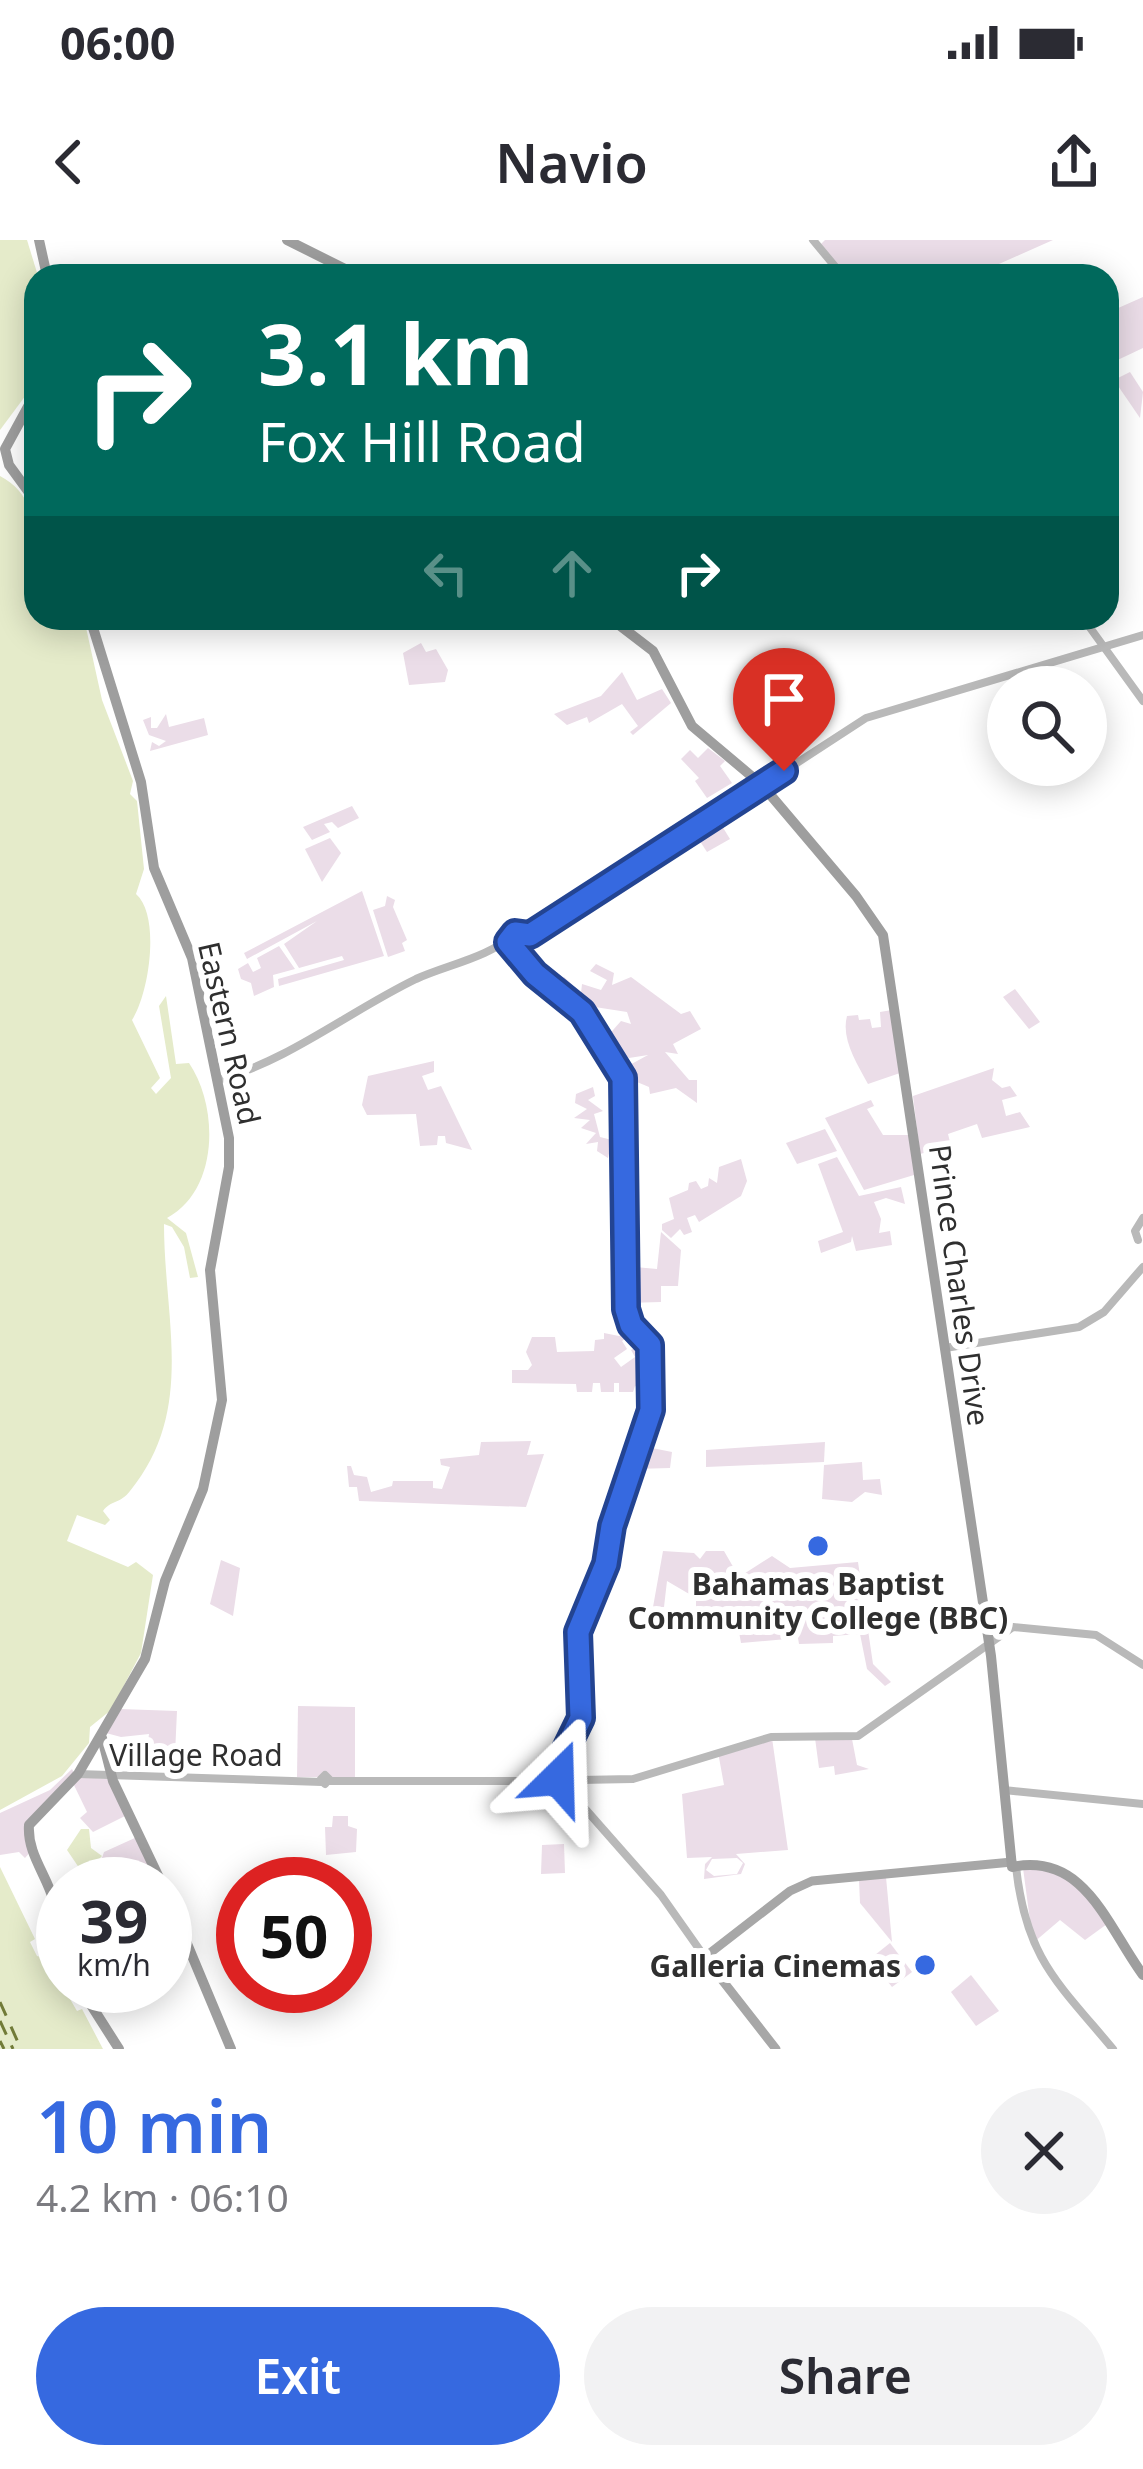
<!DOCTYPE html>
<html lang="en">
<head>
<meta charset="utf-8">
<style>
  :root { --surface:#fff; --page:#f2f2f3; --text:#2b2b33; --muted:#7c7c81; --accent:#3669e0 }
  body { margin:0; font-family:"Noto Sans",sans-serif; background:var(--page); color:var(--text); height:100vh; display:flex; flex-direction:column; font-size:45px; white-space:nowrap }
  * { box-sizing:border-box; margin:0 }
  p { font-size:39px; color:var(--muted) }
  .icon { flex:none; width:66px; height:66px; fill:none; stroke:currentColor; stroke-width:2; stroke-linecap:round; stroke-linejoin:round }
  .map { position:relative; height:1809px; overflow:hidden }
  .panel { display:flex; flex-direction:column; background:var(--surface); flex:1 }
  .panel>* { flex:none }
  .hud { position:absolute; left:24px; top:24px; width:1095px; height:366px; border-radius:36px; box-shadow:0 6px 30px #0003; background:#00695c; color:#fff; overflow:hidden }
  .controls { position:absolute; left:987px; top:426px; display:grid; gap:24px }
  .controls a { display:grid; place-items:center; width:120px; height:120px; border-radius:50%; background:var(--surface); box-shadow:0 6px 30px #0003; font-size:60px }
  .speed { position:absolute; left:36px; top:1617px; display:flex; gap:24px; font-size:60px; font-weight:700; text-align:center }
  .speed>* { display:grid; place-content:center; width:156px; height:156px; border-radius:50%; background:var(--surface); box-shadow:0 6px 30px #0003; line-height:1 }
  .speed small { font-size:30px; font-weight:400 }
  .speed .limit { border:18px solid #d22; background:#fff; color:#111 }
  .pin { position:absolute; display:grid; place-items:center; width:102px; height:102px; color:#fff; margin:-123px -51px; border-radius:50% 50% 50% 0; rotate:-45deg; box-shadow:0 0 12px #0007 }
  .pin .icon { rotate:45deg }
  .me { position:absolute; width:132px; margin:-66px; rotate:22deg; stroke-linejoin:round; filter:drop-shadow(0 0 9px #0008) }
  .turn { display:flex; align-items:center; gap:42px; height:252px; padding:0 36px; font-size:54px }
  .turn .icon { width:156px; height:156px; stroke-width:2.5 }
  .turn b { display:block; font-size:84px; line-height:102px }
  .lanes { display:flex; align-items:center; height:114px; padding:0 36px; background:#0003; justify-content:center; gap:60px; direction:ltr }
  .lanes .off { opacity:.35 }
  .round { display:grid; place-items:center; flex:none; width:126px; height:126px; border-radius:63px; background:var(--page) }
  .overview { display:flex; align-items:center; justify-content:space-between; height:204px; padding:0 36px }
  h1 { font-size:72px; font-weight:600; line-height:90px; color:var(--accent) }
  .button { display:flex; gap:24px; margin-top:auto; padding:24px 36px }
  .button a { flex:1; height:138px; border-radius:72px; background:var(--accent); color:#fff; font-size:48px; font-weight:600; line-height:138px; text-align:center }
  .button a+a { background:var(--page); color:var(--text) }
  .status { display:flex; justify-content:space-between; align-items:center; height:84px; padding:0 60px; background:var(--surface); direction:ltr }
  .status svg { height:33px; fill:currentColor }
  header { display:flex; justify-content:space-between; align-items:center; height:156px; padding:0 36px; background:var(--surface); font-size:54px; font-weight:600 }
  .map>svg:first-child { display:block }
  .green { fill:#ebdde8; fill-rule:evenodd }
  .water { fill:#e5ebca }
  .lines { fill:none; stroke-linecap:round; stroke-linejoin:round }
  .ferry { stroke:#717b38; stroke-width:3; stroke-dasharray:15 12; stroke-linecap:butt }
  .secondary { stroke:#b9b9b9; stroke-width:8 }
  .primary { stroke:#a7a7a7; stroke-width:9 }
  .trunk { stroke:#9e9e9e; stroke-width:10 }
  .route-casing { stroke:#234492; stroke-width:30 }
  .route { stroke:#3669e0; stroke-width:21 }
  .poi-dot { fill:#3669e0; stroke:#fff; stroke-width:4.5 }
  .labels { text-anchor:middle; dominant-baseline:central; stroke-width:12; stroke-linejoin:round; paint-order:stroke }
  .street-label { font-size:30px; fill:#2f2f2f; stroke:#fff }
  .poi-label { font-size:30px; font-weight:bold; fill:#2f2f2f; stroke:#fff }
</style>
</head>
<body>
<div class="status"><b>06:00</b><svg viewBox="0 0 49 12"><path d="M0 12V9h3v3zM5 12V6h3v6zM10 12V3h3v9zM15 12V0h3v12zM26 1h20v11H26zM47 4h2v5h-2z"/></svg></div>
<header><svg class="icon" aria-label="back" viewBox="0 0 24 24"><path d="M15 5l-7 7 7 7"/></svg>Navio<svg class="icon" aria-label="share" viewBox="0 0 24 24"><path d="M12 15V3M7 8l5-5 5 5M5 13v7h14v-7"/></svg></header>
<div class="map">
<svg width="1143" height="1809" viewBox="0 0 1143 1809">
  <rect width="100%" height="100%" fill="#fff"/>
  <g class="green">
    <path d="M825,0H1053L972,36H911L904,27L892,36H846L821,4Z"/>
    <path d="M1143,57V108L1107,125V73Z"/>
    <path d="M1130,132L1143,152L1140,178L1114,140Z"/>
    <path d="M421,403L426,412L436,409L448,430L445,442L409,445L403,413Z"/>
    <path d="M622,432L637,460L662,449L671,463L633,495L630,492L638,486L622,464L589,483L587,477L567,485L554,474L601,456Z"/>
    <path d="M166,474L169,487L204,478L208,495L150,511L152,502L159,506L166,501L149,495L143,480L151,477V488H157Z"/>
    <path d="M708,508L725,521L720,526L732,543L707,558L695,541L699,538L681,519L690,510L698,518Z"/>
    <path d="M352,566L359,578L338,588L332,582L324,584L330,592L312,600L303,587Z"/>
    <path d="M717,578L730,599L707,612L694,592Z"/>
    <path d="M330,598L341,613L322,642L305,609Z"/>
    <path d="M362,651L384,716L279,746L278,739L344,720L342,716L299,728L284,704L317,681L247,719L244,713Z"/>
    <path d="M387,656L395,660L393,667L407,700L402,703L405,711L388,717L373,670L385,666Z"/>
    <path d="M279,706L295,729L273,735L274,747L254,756L251,743L241,739L238,729L248,723L253,732L261,728L257,718Z"/>
    <path d="M596,724L614,733L612,745L631,737L681,774L690,771L701,789L673,804L678,814L665,812L689,840H697V863L676,848L650,854L649,847L625,837L616,823L626,827L648,815L629,818L606,798L621,781L631,784L627,772L582,765L560,741L564,737L581,753L582,744L601,750L607,740L590,731Z"/>
    <path d="M1015,749L1040,782L1029,789L1003,757Z"/>
    <path d="M892,770L900,833L868,844C856,822 841,798 847,776L858,775L859,780L870,779L872,788L881,787L880,772Z"/>
    <path d="M434,821V832L422,836L428,850L441,846L472,910L446,903L445,896H438L437,905L420,906L416,874L367,875L362,865L368,836Z"/>
    <path d="M994,828L992,840L1002,848L1010,846L1017,856L1002,860L1006,876L1020,872L1030,887L982,898L977,884L948,894L951,906L920,914L913,856Z"/>
    <path d="M593,847L595,856L588,860L603,871L594,874L600,897L612,900L608,918L597,911L598,902L586,904L596,893L581,888L590,880L574,878L587,869L575,863L576,854Z"/>
    <path d="M871,860L874,866L867,869L883,895H910L914,935L864,950L825,878Z"/>
    <path d="M825,889L837,911L797,924L786,903Z"/>
    <path d="M837,917L859,956L901,947L905,964L886,958L874,962L881,979L879,993L890,991L892,1005L856,1011L852,996L851,1002L821,1013L818,1001L843,992L818,924Z"/>
    <path d="M741,919L747,941L741,956L699,982L695,975L687,978L692,992L684,995L680,989L671,998L662,990V984L674,979L669,958L688,950L689,943L696,941L701,949L708,946L709,938L717,943L719,927Z"/>
    <path d="M661,992L681,1010L678,1046H661V1062L626,1063L624,1026L657,1029Z"/>
    <path d="M631,1089L634,1093L622,1101L627,1109L614,1118L621,1127L635,1117L631,1110L640,1105L649,1115V1153L635,1146L633,1152H619V1143H614V1152H601L600,1143H593L592,1152H577L576,1144L512,1143V1130H528L532,1125L526,1112L532,1097H555L557,1112L594,1111L595,1100L604,1099V1093L619,1096Z"/>
    <path d="M531,1201L527,1215L544,1214L526,1267L359,1261L357,1247H349L347,1226H351L354,1235L367,1237L371,1252L392,1246L393,1241H433V1248L442,1249L450,1227L441,1225L440,1219L479,1215L481,1202Z"/>
    <path d="M825,1202L824,1222L706,1227V1210Z"/>
    <path d="M652,1208L672,1212L670,1228L634,1229L640,1212Z"/>
    <path d="M862,1222L863,1240L880,1239L882,1255L865,1252L852,1262L822,1259L824,1225Z"/>
    <path d="M663,1311L694,1313L700,1319L706,1311H724L739,1337L772,1316L790,1328L858,1322L873,1424L891,1442L885,1446L867,1429L860,1394L833,1396V1403L799,1404L798,1398L741,1403L739,1392H727L726,1384H744V1368H696V1358L667,1341L664,1367H653Z"/>
    <path d="M221,1320L240,1328L233,1376L210,1364Z"/>
    <path d="M298,1466L355,1467V1537H297Z"/>
    <path d="M120,1469L177,1471L175,1514L150,1517L145,1524L149,1494L121,1497L106,1493Z"/>
    <path d="M772,1498L788,1610L736,1614L745,1624L741,1634L704,1639L705,1624L712,1617L687,1618L682,1554L724,1545L718,1512ZM737,1618L743,1623L737,1634L714,1636L706,1630L712,1619Z"/>
    <path d="M815,1498L852,1499L857,1525L869,1529L835,1535L834,1526L819,1528Z"/>
    <path d="M72,1529L75,1535L31,1577V1611L25,1618L19,1612L0,1615V1573L50,1550Z"/>
    <path d="M79,1537L110,1539L127,1575L93,1592L80,1578L87,1572L72,1541Z"/>
    <path d="M333,1576H348V1586L357,1589L356,1612L326,1615L325,1587H332Z"/>
    <path d="M137,1597L150,1625L123,1644L112,1626L101,1621L104,1612Z"/>
    <path d="M564,1604L565,1633L541,1634L542,1605Z"/>
    <path d="M1023,1628L1070,1634L1107,1684L1085,1700L1060,1680L1033,1703Z"/>
    <path d="M886,1637L892,1702L860,1663L859,1640Z"/>
    <path d="M890,1703L912,1732L892,1747L870,1719Z"/>
    <path d="M971,1735L999,1771L976,1786L951,1752Z"/>
  </g>
  <g class="water">
    <path d="M0,0H27L38,36L36,121L26,155L0,190Z"/>
    <path d="M0,236C50,262 36,328 36,378H81L85,383L102,460L133,541L130,554L137,561L144,629L136,654C161,676 149,754 132,780L160,838L151,848L156,854L171,838L159,766L166,756L176,824L189,823C219,867 219,950 167,978L186,993L198,1037L190,1038L184,1007L172,987L164,984C164,1080 196,1170 130,1251C120,1264 111,1260 103,1271L110,1280L105,1285L77,1275L67,1301L128,1327L136,1322L153,1335L141,1413L111,1470L90,1487L89,1503L62,1536L0,1570Z"/>
    <path d="M81,1589H89L91,1608L102,1616L98,1620L121,1644H90L67,1610Z"/>
    <path d="M0,1627L35,1699L30,1702L37,1716L54,1721L69,1758L74,1754L70,1759L77,1771L82,1769L103,1809H0Z"/>
  </g>
  <g class="lines">
    <g class="ferry">
      <path d="M0,1762L21,1809"/>
      <path d="M0,1781L13,1809"/>
      <path d="M0,1801L4,1809"/>
    </g>
    <g class="secondary">
      <path d="M813,0L843,36"/>
      <path d="M1083,378L1143,461"/>
      <path d="M743,558L866,478L1143,395"/>
      <path d="M508,702L535,734L582,772L623,838L626,1069L631,1085L650,1105V1174L612,1286L606,1325L578,1392L581,1478L559,1524L558,1538"/>
      <path d="M523,720L530,695L747,557"/>
      <path d="M218,840C290,820 348,772 416,739C449,724 489,718 515,693L530,695"/>
      <path d="M1138,1000L1135,991L1143,978"/>
      <path d="M945,1108L1079,1087L1104,1072L1143,1027"/>
      <path d="M78,1534L322,1542"/>
      <path d="M325,1535L329,1539L325,1544L321,1539Z"/>
      <path d="M558,1538L661,1655L704,1716"/>
      <path d="M329,1541H526"/>
      <path d="M526,1541L633,1539L771,1497L858,1496L1013,1387L1096,1395L1143,1425"/>
      <path d="M1004,1550L1143,1564"/>
      <path d="M1016,1627C1026,1718 1057,1742 1113,1809"/>
    </g>
    <g class="primary">
      <path d="M710,1713L790,1651L812,1641L1012,1622"/>
      <path d="M708,1722L776,1809"/>
    </g>
    <g class="trunk">
      <path d="M39,0L47,36"/>
      <path d="M287,0L359,36"/>
      <path d="M36,152L5,209L9,225L36,262"/>
      <path d="M610,378L653,411L692,486L762,545L856,656L883,695L991,1416L1012,1627C1085,1612 1107,1686 1143,1735"/>
      <path d="M102,1498L113,1541L162,1644"/>
      <path d="M165,1651L231,1809"/>
      <path d="M63,1722C53,1704 59,1682 54,1662C47,1635 27,1614 29,1585L78,1534L145,1419L165,1341L203,1249L222,1160L210,1030L229,927V898L192,718L154,628L141,542L90,378"/>
      <path d="M79,1746L119,1809"/>
    </g>
  </g>
  <g class="lines">
    <defs>
      <path id="route" d="M558,1538L560,1521L581,1478L578,1392L606,1324L612,1286L651,1170L650,1105L631,1085L626,1069L623,838L582,772L535,734L508,702L515,693L530,695L784,531"/>
    </defs>
    <use href="#route" class="route-casing"/>
    <use href="#route" class="route"/>
  </g>
  <g class="poi-dot">
    <circle cx="818" cy="1306" r="12"/>
    <circle cx="925" cy="1725" r="12"/>
  </g>
  <g class="labels">
    <g class="street-label">
      <text transform="translate(230 793) rotate(77)">Eastern Road</text>
      <text transform="translate(960 1045) rotate(82)">Prince Charles Drive</text>
      <text x="196" y="1514">Village Road</text>
    </g>
    <g class="poi-label">
      <text x="818" y="1343">Bahamas Baptist<tspan x="818" dy="34">Community College (BBC)</tspan></text>
      <text x="901" y="1725" text-anchor="end">Galleria Cinemas</text>
    </g>
  </g>
</svg>
<div class="controls">
<a><svg class="icon" aria-label="search" viewBox="0 0 24 24"><circle cx="10" cy="10" r="6"/><path d="M15 15l6 6"/></svg></a>
</div>
<div class="speed"><div>39<small>km/h</small></div><div class="limit">50</div></div>
<div class="pin" style="left:784px;top:531px;background:#d93025"><svg class="icon" aria-label="arrive" viewBox="0 0 24 24"><path d="M6 21V4h12l-3 4 3 4H6"/></svg></div>
<svg class="me" style="left:558px;top:1538px" viewBox="-20 -20 40 40"><path d="M0-17L14 15 0 8-14 15z" fill="#3669e0" stroke="#fff" stroke-width="4"/></svg>
<div class="hud">
<div class="turn"><svg class="icon" aria-label="right" viewBox="0 0 24 24"><path d="M7 20v-9h11M14 6l5 5-5 5"/></svg><div><b>3.1 km</b>Fox Hill Road</div></div>
<div class="lanes"><svg class="icon off" aria-label="left" viewBox="0 0 24 24"><path d="M17 20v-9H6M10 6l-5 5 5 5"/></svg><svg class="icon off" aria-label="ahead" viewBox="0 0 24 24"><path d="M12 20V5M6 11l6-6 6 6"/></svg><svg class="icon" aria-label="right" viewBox="0 0 24 24"><path d="M7 20v-9h11M14 6l5 5-5 5"/></svg></div>
</div>
</div>
<section class="panel">
<div class="overview"><div><h1>10 min</h1><p>4.2 km · 06:10</p></div><a class="round"><svg class="icon" aria-label="close" viewBox="0 0 24 24"><path d="M6 6l12 12M18 6L6 18"/></svg></a></div>
<div class="button"><a>Exit</a><a>Share</a></div>
</section>
</body>
</html>
